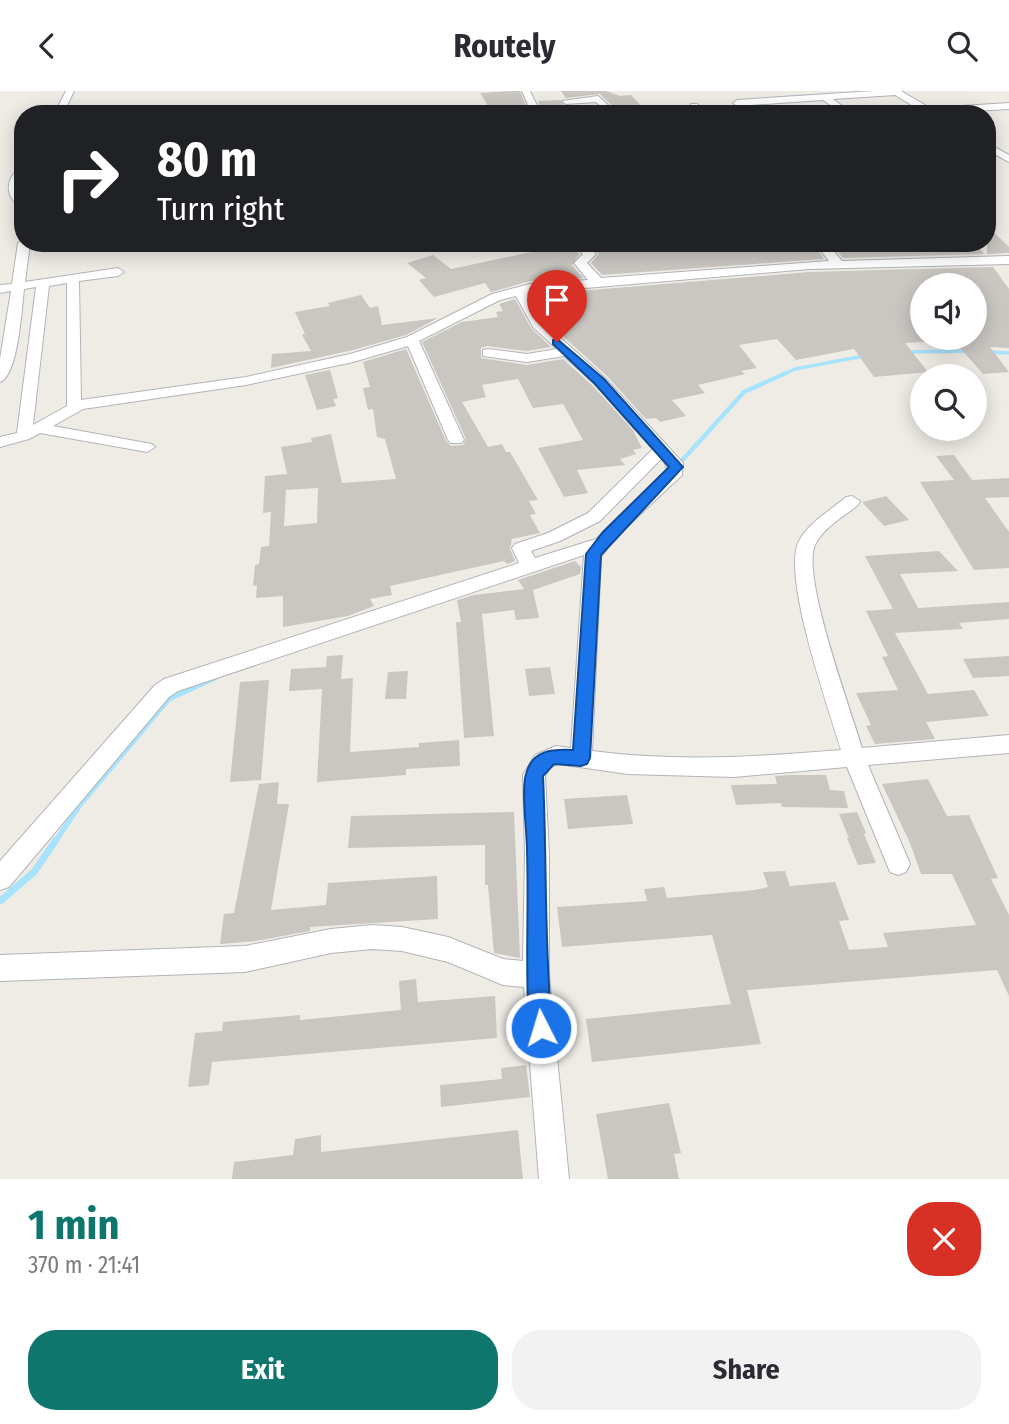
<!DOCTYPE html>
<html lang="en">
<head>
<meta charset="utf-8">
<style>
  :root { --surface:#fff; --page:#f2f2f3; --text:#2b2b33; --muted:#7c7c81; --accent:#0f766e }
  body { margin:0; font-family:"Fira Sans Condensed",sans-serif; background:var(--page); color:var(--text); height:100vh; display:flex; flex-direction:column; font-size:26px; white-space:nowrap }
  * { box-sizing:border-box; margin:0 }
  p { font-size:23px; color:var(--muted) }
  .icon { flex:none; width:38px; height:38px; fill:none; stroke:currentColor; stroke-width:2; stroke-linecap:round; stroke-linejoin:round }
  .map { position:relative; height:1088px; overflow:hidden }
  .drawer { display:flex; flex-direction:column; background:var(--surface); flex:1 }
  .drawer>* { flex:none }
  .top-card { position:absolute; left:14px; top:14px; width:982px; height:147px; border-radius:28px; box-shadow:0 4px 18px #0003; background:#202124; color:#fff; overflow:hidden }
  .fabs { position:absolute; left:910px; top:182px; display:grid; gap:14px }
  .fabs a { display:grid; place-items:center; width:77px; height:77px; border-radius:50%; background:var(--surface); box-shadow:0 4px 18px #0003; font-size:35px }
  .pin { position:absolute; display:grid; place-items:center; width:60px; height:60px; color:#fff; margin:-72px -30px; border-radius:50% 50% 50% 0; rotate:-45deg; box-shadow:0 0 7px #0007 }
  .pin .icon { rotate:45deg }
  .me { position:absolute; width:77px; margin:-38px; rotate:355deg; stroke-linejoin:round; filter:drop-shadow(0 0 5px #0008) }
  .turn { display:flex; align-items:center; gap:24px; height:147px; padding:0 28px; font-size:32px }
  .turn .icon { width:91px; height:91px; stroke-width:2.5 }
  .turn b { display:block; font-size:49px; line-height:60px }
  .round { display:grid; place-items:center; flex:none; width:74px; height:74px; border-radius:28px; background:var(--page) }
  .overview { display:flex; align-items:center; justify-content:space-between; height:119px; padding:0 28px }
  h1 { font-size:42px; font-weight:700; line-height:52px; color:var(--accent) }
  .button { display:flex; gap:14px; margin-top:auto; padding:14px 28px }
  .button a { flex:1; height:80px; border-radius:28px; background:var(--accent); color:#fff; font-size:28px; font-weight:700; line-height:80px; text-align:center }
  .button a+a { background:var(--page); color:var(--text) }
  header { display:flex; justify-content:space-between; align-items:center; height:91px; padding:0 28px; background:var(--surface); font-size:32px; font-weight:700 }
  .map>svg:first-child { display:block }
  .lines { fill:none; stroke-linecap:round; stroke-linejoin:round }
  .stream-far3 { stroke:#a8e3fd; stroke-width:3.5 }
  .stream-far2 { stroke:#a8e3fd; stroke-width:4.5 }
  .stream-far1 { stroke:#a8e3fd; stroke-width:5 }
  .stream { stroke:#a8e3fd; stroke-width:7 }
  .building { fill:#cac7c3; fill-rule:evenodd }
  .street-casing { stroke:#b1b4b8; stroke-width:2 }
  .street { fill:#fff; fill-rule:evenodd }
  .route { fill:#1a73e8; stroke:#114b97; stroke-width:2 }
</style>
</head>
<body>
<header><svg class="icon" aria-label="back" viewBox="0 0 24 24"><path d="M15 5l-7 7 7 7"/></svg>Routely<svg class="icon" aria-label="search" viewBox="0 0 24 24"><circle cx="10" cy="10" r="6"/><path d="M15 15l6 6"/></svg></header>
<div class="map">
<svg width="1009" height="1088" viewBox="0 0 1009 1088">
  <rect width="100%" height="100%" fill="#efece6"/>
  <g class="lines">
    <g class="stream-far3">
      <path d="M905,261L969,260"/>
      <path d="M989,261L1009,262"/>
      <path d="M782,284L795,278L864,265"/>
    </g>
    <path class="stream-far2" d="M678,374L744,301L786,282"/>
    <path class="stream-far1" d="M55,751L80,714L169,608L215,587"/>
    <path class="stream" d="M0,810L34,781L56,749"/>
  </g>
  <g class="building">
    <path d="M511,0H520L529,23H487V13L480,2Z"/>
    <path d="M561,0H606L620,5L631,4L647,21L621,23L600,3L566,7Z"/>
    <path d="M560,9L566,16L595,14L605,23H543L538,10Z"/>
    <path d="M987,135L1009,156V162L987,163Z"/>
    <path d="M546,152H569L579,163L572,174L583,187L530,190L491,201L485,192L434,206L419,189L426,187L407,172L433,164L451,178L550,157Z"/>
    <path d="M589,152H813L824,168L602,184L591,172L599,163Z"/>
    <path d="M831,152H976L984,163L843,167Z"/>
    <path d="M993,176L1009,198V257L990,256L1009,281L983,283L953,249H975V194H922V247H936L939,250L905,252L928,281L874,286L854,258L796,269L777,248L739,254L757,277L741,280L745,283L698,294L705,302L672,309L686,325L660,331L656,327L646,328L607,285L545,229L531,204L809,181Z"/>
    <path d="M361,204L370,217L378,215L382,234L438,227L406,244L353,259L271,277L272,263L311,260L302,244L305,243L295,221L330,215L328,212Z"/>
    <path d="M515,208L531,237L551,256L527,260L487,255L481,257V267L527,274L563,268L593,295L633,339L642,357L633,359L636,363L620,368L625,374L577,379L588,402L564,406L538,357L583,349L563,313L533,317L518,288L482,294L486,306L462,311L488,356L502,353L506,361H510L538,409L529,410L536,423L530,424L540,442L512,448L510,458L515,470L507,473L504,470L390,495L392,504L370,508L374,515L348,525L283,536V505L256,507L257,494L253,495L255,474L259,473L261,456L269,455L271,421L263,422L265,385L287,383L281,356L312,351L311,347L331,343L342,392L396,388L385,348L377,346L373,318L368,319L363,297L370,296L363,271L406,258L446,350L451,355L463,354L466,348L422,251L462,231L498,226L496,221L503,220L499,213ZM318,397L317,432L284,435L286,399Z"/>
    <path d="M330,279L338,307L333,308L336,315L317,319L305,284Z"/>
    <path d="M954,364L972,389L1009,387V406L985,407L1009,441V477L974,479L920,391L954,389L936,365Z"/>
    <path d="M886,405L909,429L884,435L862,411Z"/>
    <path d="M939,460L958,480L900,483L918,517L1009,511V528L959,532L963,538L895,542L928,603L974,599L989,625L926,631L935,648L875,653L866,635L871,634L856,602L898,599L882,566L888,565L866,520L893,518L865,465Z"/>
    <path d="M575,470L581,476L580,483L533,499L539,527L516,529L514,519L482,523L494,645L464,647L456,531H461L457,509L474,504L524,498L518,489Z"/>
    <path d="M343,564L341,588L353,587L350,661L419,656V652L459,649L460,675L406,678V684L317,691L322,598L289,600L291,578L326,576L327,565Z"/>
    <path d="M1009,565V585L973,587L963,568Z"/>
    <path d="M550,576L555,603L529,605L525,578Z"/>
    <path d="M408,580L406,608H385L388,581Z"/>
    <path d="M269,589L261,689L230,691L240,591Z"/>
    <path d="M790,684H826L830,699L844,700L848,717L782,716L781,712L736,714L731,694L777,693L775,685Z"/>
    <path d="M928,688L947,725L969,724L998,787L991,788L1009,824V905L997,879L747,899L761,953L592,971L586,928L731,913L712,844L562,856L557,816L647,810L644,798L664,796L667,807L755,799L768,796L763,781L785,780L790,795L835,791L849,829L839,830L849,859L888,856L883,842L976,834L952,783H921L910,752L882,693Z"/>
    <path d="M279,691L277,713H289L271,819L326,814L328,792L437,785L438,828L310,836V840L256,850L220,853L224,823L234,822L259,693Z"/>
    <path d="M627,704L633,733L568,738L564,708Z"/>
    <path d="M514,721L520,867L494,862L488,794H485V754L348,757L351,725Z"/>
    <path d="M857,721L866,742L864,743L876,772L858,774L847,747H849L839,723Z"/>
    <path d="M416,888L418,911L495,905L497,947L212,971L209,994L188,996L195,942L222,940L223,931L300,924V929L401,919L399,890Z"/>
    <path d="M526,974L530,1006L441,1016L440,994L502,988L501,977Z"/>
    <path d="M669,1012L681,1062L674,1063L679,1088H608L596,1023Z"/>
    <path d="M518,1039L523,1088H232L234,1071L293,1064L295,1048L321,1044V1061Z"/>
  </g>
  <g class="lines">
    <defs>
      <g id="street">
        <path d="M66,0H74L63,23H54Z"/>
        <path d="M522,0H530L541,23H532Z"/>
        <path d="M874,0H901L930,17L1009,12V18L926,23L895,4L833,8L853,23H843L823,9L737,15L733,12L737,9Z"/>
        <path d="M598,5L618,23H609L596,11L566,13L562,10Z"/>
        <path d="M691,13H697L708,23H698L691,17Z"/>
        <path d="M987,52L1009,64V71L987,59Z"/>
        <path d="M23,76L19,94L23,117C4,108 4,85 23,76Z"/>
        <path d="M23,149V152H30L25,191L118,177L124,181L118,185L79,190L81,309L246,286L350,263L407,246L492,203L530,193L588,189L574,172L583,163L572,152H585L596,163L587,172L601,187L829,170L815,152H827L842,170L1009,165V173L809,178L527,202L543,231L605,287L683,372L682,384L614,448L601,466L592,660C675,671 757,666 841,659C829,618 781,484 799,450C808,432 831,419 846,406L852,405L860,410L858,414C844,425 822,438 815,454C801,485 851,619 862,657L1009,644V662L868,674L910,773L906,781L898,784L890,781L847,676L734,686L628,683L558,673L551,676L545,685L549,763V884L569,1088H539L524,896L503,894L448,871L402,860L372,858L331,862L245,881L0,890V864L245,855L331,838L372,834L402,836L448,846L503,868L523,870L525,763L523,684L535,664L556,655L571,657L584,464L178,600L169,606L9,796L0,799V770L155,594L164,588L519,472L512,457L515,453L548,442L588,422L653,358L595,293L564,265L527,271L483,265V259L488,258L527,263L557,258L533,236L516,205L500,209L419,250L464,349L461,352H451L448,349L408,255L353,271L246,294L83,318L53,335L152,353L155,356L147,361L40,342L29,348L0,356V346L17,342L36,196L24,198C22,217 18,285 0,291V268L11,200L0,202V194L12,193L18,152ZM67,192V315L33,334L49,195ZM662,367L668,379L596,448L535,467L531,460L560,450L600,430Z"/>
      </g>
    </defs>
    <use href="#street" class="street-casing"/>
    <use href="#street" class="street"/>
  </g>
  <path class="route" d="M557,248L604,288L683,376L601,464L590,667L587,673L581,675L554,673L543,685C547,769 544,853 552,937L548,945L541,948L533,945L529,937C525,877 529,819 527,759C527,740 521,700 526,683C532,659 552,658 573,659L586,463L603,441L669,376L595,293L553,253V249Z"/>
</svg>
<div class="fabs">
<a><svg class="icon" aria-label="sound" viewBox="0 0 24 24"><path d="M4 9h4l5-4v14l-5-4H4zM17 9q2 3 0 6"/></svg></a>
<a><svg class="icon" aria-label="search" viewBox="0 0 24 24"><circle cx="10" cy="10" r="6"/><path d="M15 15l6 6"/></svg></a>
</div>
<div class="pin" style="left:557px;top:251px;background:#d93025"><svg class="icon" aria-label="arrive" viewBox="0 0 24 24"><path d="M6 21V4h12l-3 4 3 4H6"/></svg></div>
<svg class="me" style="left:541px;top:937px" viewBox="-20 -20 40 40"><circle r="17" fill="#1a73e8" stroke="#fff" stroke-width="3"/><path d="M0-11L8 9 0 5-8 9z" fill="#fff"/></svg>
<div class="top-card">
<div class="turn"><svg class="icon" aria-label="right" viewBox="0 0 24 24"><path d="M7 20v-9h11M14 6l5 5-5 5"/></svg><div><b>80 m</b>Turn right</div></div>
</div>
</div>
<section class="drawer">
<div class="overview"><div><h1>1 min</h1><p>370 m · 21:41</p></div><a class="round" style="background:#d93025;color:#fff"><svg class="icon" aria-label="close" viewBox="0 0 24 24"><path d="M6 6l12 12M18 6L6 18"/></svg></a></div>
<div class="button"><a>Exit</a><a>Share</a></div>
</section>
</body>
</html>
